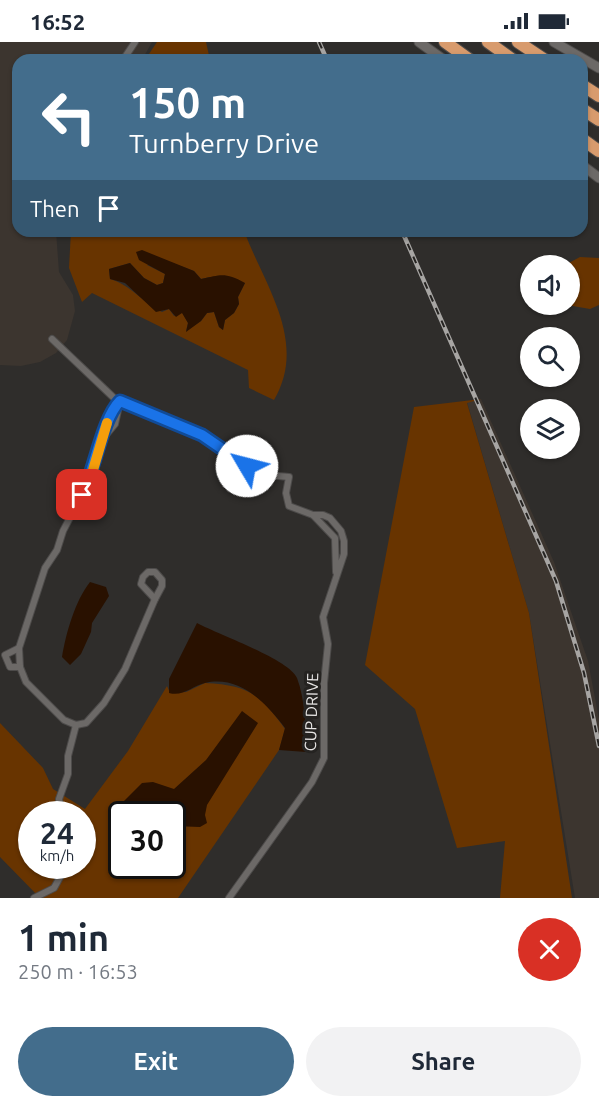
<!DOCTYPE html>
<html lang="en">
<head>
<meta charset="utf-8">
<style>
  :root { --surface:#fff; --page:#f2f2f3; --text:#1f2937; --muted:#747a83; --accent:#436d8c }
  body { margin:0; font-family:Ubuntu,sans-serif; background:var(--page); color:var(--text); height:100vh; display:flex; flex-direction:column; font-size:22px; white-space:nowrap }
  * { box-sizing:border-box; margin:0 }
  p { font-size:20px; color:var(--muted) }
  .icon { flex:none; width:33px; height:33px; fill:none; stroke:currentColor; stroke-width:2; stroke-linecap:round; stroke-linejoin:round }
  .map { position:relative; height:856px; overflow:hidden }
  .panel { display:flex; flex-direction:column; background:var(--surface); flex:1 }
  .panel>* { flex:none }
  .banner { position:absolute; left:12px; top:12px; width:576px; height:183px; border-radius:18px; box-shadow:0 2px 4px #0004; background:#436d8c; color:#fff; overflow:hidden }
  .buttons { position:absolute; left:520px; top:213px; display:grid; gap:12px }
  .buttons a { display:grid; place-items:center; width:60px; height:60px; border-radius:50%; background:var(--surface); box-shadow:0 2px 4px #0004; font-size:30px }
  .speed { position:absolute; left:18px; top:759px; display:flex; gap:12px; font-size:30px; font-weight:700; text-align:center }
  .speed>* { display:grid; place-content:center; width:78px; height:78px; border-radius:50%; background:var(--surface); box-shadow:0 2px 4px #0004; line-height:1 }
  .speed small { font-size:15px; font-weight:400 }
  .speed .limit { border:3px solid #111; border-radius:9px; background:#fff; color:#111 }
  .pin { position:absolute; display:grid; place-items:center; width:51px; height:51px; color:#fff; margin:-26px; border-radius:12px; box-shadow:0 3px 9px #0006 }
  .me { position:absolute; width:66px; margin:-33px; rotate:307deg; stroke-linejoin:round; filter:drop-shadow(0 0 4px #0008) }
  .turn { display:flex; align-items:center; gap:21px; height:126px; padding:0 18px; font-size:27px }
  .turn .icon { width:78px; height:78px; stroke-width:2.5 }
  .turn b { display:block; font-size:42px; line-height:51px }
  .then { display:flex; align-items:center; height:57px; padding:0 18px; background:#0003; gap:12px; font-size:22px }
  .round { display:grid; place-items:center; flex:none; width:63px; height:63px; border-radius:32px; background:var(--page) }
  .head { display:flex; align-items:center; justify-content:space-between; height:102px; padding:0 18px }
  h1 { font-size:36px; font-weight:700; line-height:45px }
  .action { display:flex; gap:12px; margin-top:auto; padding:12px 18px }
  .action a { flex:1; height:69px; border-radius:36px; background:var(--accent); color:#fff; font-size:24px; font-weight:700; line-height:69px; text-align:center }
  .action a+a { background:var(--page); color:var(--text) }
  .status { display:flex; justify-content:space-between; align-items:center; height:42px; padding:0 30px; background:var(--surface); direction:ltr }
  .status svg { height:16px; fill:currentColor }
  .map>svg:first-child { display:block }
  .built { fill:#3c352f }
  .green { fill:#683400; fill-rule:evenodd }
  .water { fill:#291100 }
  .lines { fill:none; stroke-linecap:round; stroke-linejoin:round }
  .minor-casing { stroke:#4d4b4a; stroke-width:8 }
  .secondary-casing { stroke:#4d4b4a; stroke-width:11 }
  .motorway-casing { stroke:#4d4b4a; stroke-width:14 }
  .minor { stroke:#6c6967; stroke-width:6 }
  .secondary { stroke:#6c6967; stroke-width:9 }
  .motorway { stroke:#d89b6d; stroke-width:12 }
  .rail-casing { stroke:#a7a5a3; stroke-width:4.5 }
  .rail { stroke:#252321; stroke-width:2; stroke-dasharray:7; stroke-linecap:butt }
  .route-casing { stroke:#114b97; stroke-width:15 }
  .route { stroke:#1a73e8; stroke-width:10 }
  .slow { stroke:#f59e0b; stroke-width:10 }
  .labels { text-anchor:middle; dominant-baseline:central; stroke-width:6; stroke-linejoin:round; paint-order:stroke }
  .street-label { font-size:16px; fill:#e8e6e5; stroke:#252321 }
</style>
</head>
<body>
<div class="status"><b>16:52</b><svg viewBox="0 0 49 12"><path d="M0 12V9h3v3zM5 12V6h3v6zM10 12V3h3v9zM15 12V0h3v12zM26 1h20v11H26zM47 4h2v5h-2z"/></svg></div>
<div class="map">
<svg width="599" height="856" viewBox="0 0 599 856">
  <rect width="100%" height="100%" fill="#2f2d2b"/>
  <g class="built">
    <path d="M0,0H152L142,18H18V189H56L59,230L73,253L75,269L67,298L56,311L40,320L21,324L0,323Z"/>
    <path d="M481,357L554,520L588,619L599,677V856H575L529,571L467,360Z"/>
  </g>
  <g class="green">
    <path d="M157,0H206L210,18H145Z"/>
    <path d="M71,189H244C265,244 308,300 274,358L249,346L248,328L92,251L82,260L69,226ZM164,218L194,229L201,237L210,235L245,241L238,255L239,262L234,271L225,278L223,288L219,285L214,270L207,271L201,279L186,289L188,281L182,270L174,274L169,267L162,270C143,261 131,243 110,237L109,227L130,221L144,236L157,243L163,241L165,232L147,223Z"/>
    <path d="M580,215L599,216V263L590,267L567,263L570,262V224L565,223Z"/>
    <path d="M481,357L467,361L529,571L572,856H500L505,799L457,806L415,667L365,623L414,365Z"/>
    <path d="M205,641C248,643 260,652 285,687L279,708L178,856H40L0,815V681L43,726L53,747L85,767L128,709L167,644L170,651L186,650ZM32,772H82V824H32ZM122,772H172V824H122Z"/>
  </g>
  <g class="water">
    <path d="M142,208L194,229L201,237C221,233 225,230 245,241L238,255L239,262L234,271L225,278L223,288L219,285L214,270L207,271L201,279L186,290L188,281L182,271L176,275L169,267L156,270L125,241L110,237L109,227L130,221L144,236L157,243L163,241L165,232L139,218L136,210Z"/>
    <path d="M90,540L106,545L109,554L92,581L91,590L81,612L70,623L62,615C66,591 75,559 90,540Z"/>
    <path d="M197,581C219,593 289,617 297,636C305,657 305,683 308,705L306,710L279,708L285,686C266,661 240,633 205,641C192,644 183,655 169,651V637Z"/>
    <path d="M242,669L258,681L207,763L205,773L207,781L200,785L173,784L172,772H122L121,783H118L115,768L142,741L153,740L174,747L206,718Z"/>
  </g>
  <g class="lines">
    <defs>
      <g id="minor">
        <path d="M123,18L135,0"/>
        <path d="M52,297L114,356L202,393L247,424L268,433L289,435L286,451L289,464L313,473"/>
        <path d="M120,359L108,377L89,439L63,489L57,508L45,526L19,606L20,625L26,640L64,678L76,683L86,681L104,661L125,627L155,557"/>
        <path d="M105,394L115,382L120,359"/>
        <path d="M148,530H155L162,538V544L155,557L141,542L143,535Z"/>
        <path d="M19,606L5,613L10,625H20"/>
        <path d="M61,772L59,757L68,732V714L76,683"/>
        <path d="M34,856L54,846L66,824"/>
        <path d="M229,856L312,740L324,716V641L328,602L323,575L344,512V499L341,489L330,476L323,473H313L335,496L336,530"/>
      </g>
      <g id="secondary">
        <path d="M419,0L444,18"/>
        <path d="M554,0L599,26"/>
        <path d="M582,123L599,136"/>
      </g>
      <g id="motorway">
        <path d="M445,0L470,18"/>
        <path d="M488,0L513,18"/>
        <path d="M518,0L545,18"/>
        <path d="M582,43L599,54"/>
        <path d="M582,67L599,78"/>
        <path d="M582,97L599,109"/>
      </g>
    </defs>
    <use href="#minor" class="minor-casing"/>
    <use href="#secondary" class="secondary-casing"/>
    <use href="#motorway" class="motorway-casing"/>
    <use href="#minor" class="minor"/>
    <use href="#secondary" class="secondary"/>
    <use href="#motorway" class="motorway"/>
    <defs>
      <g id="rail">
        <path d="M319,0L327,18"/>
        <path d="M402,189L556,539L584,631L599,704"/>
      </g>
    </defs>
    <use href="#rail" class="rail-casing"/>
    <use href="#rail" class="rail"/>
  </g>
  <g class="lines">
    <defs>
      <path id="route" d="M82,453C95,427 102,377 120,359L202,393L247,424"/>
    </defs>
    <use href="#route" class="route-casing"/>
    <use href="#route" class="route"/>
    <path class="slow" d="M93,428L107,381"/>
  </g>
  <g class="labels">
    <g class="street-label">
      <text transform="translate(311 670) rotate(-88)">CUP DRIVE</text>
    </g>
  </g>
</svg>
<div class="buttons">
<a><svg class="icon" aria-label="sound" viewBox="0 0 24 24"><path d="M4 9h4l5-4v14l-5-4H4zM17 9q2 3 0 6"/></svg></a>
<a><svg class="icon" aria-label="search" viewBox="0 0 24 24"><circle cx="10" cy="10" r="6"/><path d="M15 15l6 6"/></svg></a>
<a><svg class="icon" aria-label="layers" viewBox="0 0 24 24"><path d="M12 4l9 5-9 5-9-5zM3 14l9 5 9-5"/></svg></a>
</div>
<div class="speed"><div>24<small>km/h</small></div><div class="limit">30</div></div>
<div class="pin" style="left:82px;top:453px;background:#d93025"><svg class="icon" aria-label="arrive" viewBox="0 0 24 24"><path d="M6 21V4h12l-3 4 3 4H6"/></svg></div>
<svg class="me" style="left:247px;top:424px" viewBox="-20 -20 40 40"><circle r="19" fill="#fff"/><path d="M0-13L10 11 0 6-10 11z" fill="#1a73e8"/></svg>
<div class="banner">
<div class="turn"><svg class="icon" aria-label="left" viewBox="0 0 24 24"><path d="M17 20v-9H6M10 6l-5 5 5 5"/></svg><div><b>150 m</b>Turnberry Drive</div></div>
<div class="then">Then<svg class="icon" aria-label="arrive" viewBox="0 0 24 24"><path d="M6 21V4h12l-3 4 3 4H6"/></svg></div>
</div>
</div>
<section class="panel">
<div class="head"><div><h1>1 min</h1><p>250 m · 16:53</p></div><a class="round" style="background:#d93025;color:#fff"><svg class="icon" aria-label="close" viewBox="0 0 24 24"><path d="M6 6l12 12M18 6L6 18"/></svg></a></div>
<div class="action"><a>Exit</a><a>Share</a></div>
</section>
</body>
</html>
